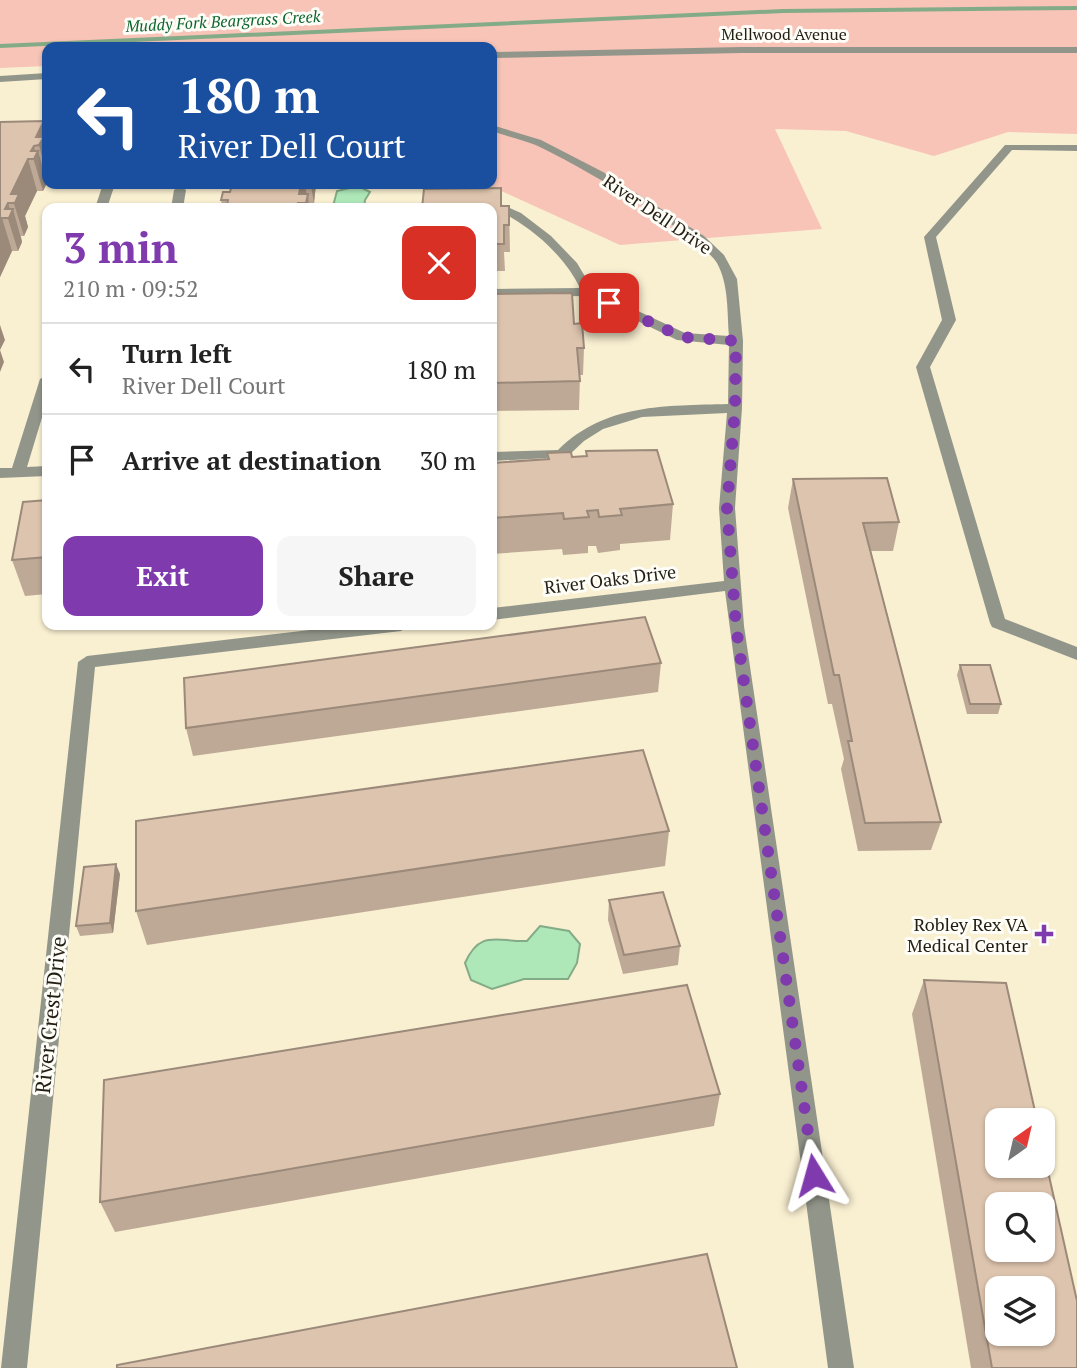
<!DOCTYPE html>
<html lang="en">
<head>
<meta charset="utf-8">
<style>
  :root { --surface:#fff; --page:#f6f6f6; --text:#222; --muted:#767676; --line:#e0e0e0; --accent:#7f3aad }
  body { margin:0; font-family:"PT Serif",serif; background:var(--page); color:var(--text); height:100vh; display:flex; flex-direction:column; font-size:26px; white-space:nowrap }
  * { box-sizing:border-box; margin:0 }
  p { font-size:23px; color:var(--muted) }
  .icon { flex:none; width:38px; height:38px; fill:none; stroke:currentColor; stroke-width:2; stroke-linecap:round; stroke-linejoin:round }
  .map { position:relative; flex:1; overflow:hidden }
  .sheet { position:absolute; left:42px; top:203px; width:455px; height:427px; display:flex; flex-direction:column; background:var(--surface); border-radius:14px; box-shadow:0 2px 5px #0004 }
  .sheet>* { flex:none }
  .hud { position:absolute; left:42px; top:42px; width:455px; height:147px; border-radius:14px; box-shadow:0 2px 5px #0004; background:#1a4fa0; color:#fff; overflow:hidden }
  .needle { width:46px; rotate:34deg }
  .tools { position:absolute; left:985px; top:1108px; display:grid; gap:14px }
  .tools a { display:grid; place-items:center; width:70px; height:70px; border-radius:14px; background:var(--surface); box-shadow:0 2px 5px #0004; font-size:35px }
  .pin { position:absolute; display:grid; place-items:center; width:60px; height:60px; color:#fff; margin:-30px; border-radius:14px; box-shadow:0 4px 10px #0006 }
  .me { position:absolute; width:77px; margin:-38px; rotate:352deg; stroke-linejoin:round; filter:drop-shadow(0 0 5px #0008) }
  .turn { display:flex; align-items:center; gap:24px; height:147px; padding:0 21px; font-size:32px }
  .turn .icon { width:91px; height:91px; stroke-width:2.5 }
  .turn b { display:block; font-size:49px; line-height:60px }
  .round { display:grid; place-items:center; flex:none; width:74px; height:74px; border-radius:14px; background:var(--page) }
  .head { display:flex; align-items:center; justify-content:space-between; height:119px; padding:0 21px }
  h1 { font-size:42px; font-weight:800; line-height:52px; color:var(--accent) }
  .action { display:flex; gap:14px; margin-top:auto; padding:14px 21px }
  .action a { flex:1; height:80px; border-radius:14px; background:var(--accent); color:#fff; font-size:28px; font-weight:800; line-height:80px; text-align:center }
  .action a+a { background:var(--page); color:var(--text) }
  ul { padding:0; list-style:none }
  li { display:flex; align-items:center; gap:21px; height:91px; padding:0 21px; border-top:2px solid var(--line) }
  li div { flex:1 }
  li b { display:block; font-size:26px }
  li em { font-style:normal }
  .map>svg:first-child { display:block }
  .green { fill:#f7c4b7 }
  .water { fill:#aee8b9; stroke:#84ab87; stroke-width:2 }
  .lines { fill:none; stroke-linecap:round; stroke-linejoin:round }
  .stream { fill:#84ab87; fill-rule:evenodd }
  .service { fill:#92968a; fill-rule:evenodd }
  .minor { fill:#92968a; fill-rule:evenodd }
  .tertiary { fill:#92968a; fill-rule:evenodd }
  .wall { fill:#bea996 }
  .shaded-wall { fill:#9b897a }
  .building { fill:#ddc4ae; stroke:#9b897a; stroke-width:2; fill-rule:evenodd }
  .route { stroke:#7f3aad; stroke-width:12; stroke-dasharray:0 21.6 }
  .poi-dot { fill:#7f3aad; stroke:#fefdf7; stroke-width:2.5 }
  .labels { text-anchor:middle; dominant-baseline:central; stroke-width:6; stroke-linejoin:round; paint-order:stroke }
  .far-water-label { font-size:16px; font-style:italic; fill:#0b652e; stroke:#fefdf7 }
  .far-street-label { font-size:16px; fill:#221e13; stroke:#fefdf7 }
  .street-label { font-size:18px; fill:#221e13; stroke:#fefdf7 }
  .poi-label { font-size:18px; fill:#221e13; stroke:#fefdf7; text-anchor:end }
  .near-street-label { font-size:21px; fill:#221e13; stroke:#fefdf7 }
</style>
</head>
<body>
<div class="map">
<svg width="1077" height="1368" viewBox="0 0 1077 1368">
  <rect width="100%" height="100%" fill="#f9efd1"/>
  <path class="green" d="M0,0H1077V134L1008,132L934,156L846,131L775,129L822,229L620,245L486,184H492V47H47V66L0,68Z"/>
  <g class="water">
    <path d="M358,186L370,192L365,200L364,208L333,206L337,191Z"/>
    <path d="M540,926L569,931L580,944L577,963L568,979H524L492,989L471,980L465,963C480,929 497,942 527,941Z"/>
  </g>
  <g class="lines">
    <path class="stream" d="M1077,6V10L783,13L0,48V44L783,9Z"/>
    <g class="service">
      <path d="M1005,145H1077V151L1012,150L936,237L956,320L930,367L1005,619L1077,647V660L992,627L990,623L916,367L942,320L924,237Z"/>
      <path d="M180,186L186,190L183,208H171L174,190Z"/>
    </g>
    <g class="minor">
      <path d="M492,125L541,140L603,172L704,236L724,255L737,279L743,341L742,408L735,508L744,626L854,1368H828L725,591L492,620V608L724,581L719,508L727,413L642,417L603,429L584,441L567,457L492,461V452L558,450C606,403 665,406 728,404L729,345L677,340L586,296L492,297V289L580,288C566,259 539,234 512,218C503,212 491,209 483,203L489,199L521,213L551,236L577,263L593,290L685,333L729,336C727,312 729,285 717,263C700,235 567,158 533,144C520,139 505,136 492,131Z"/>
      <path d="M103,184H115L107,208H95Z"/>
      <path d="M47,375V401L27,467L47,466V476L0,478V468H12L40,379Z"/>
      <path d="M353,625H409L401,631L95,667L27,1368H1L78,662L87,656Z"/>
    </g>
    <g class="tertiary">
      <path d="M742,47H1077V53H742L492,58V52Z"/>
      <path d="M47,73V79L0,82V76Z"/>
    </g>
  </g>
  <g class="wall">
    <path d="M44,121L47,135V178H45L47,183L43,191H37L25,216L28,227L24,236H21L22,242L18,251H12L0,277V122Z"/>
    <path d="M230,184H316L314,203H309V208H219L222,206L221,200L230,192Z"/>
    <path d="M509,206L510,252H504L505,271H492V208H422Z"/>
    <path d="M492,294L574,324L584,348L583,375H580L579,410L492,411Z"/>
    <path d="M586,451L673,504L670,540L620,544V550L598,553L596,546H588V553L563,555L562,549L492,554V463L547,459V453L572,457L586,456Z"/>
    <path d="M793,479L899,522L893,551H871L941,822L931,850L858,851L841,769L844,759L832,704H828L788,508Z"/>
    <path d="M47,500V594L25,596L12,560Z"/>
    <path d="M661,663L658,692L193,756L186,728Z"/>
    <path d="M960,665L1001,704L998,714H967L957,675Z"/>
    <path d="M669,831L665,866L147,945L136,911Z"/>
    <path d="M120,874L113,933L80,936L76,926Z"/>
    <path d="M609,900L680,946L678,965L623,974L608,920Z"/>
    <path d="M924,980L1077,1368H971L912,1014Z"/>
    <path d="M720,1094L714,1126L115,1232L100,1202Z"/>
  </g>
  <g class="shaded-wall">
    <path d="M44,121L47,135V176L39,145L36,137Z"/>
    <path d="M34,146L36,155L38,151L47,183L43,191L31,151Z"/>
    <path d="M28,159L37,191L25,216L28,227L24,236L11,194Z"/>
    <path d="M301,184H305L307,199L308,194L309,208H306V203L299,194Z"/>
    <path d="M311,184H316L314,203L312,192Z"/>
    <path d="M8,203L11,213L13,209L22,242L18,251L5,209Z"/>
    <path d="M2,218L12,251L0,277V223Z"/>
    <path d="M0,325L5,340L0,350L4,362L0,372Z"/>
    <path d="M116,864L120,874L113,933L110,923Z"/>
  </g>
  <g class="building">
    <path d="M44,121L36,137H44L39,145L34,146L31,151H38L34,159H28L11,194H19L15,203H8L5,209H13L9,218H2L0,223V122Z"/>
    <path d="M232,184H301L299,194H308L306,203H298V205H305L304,208H219V206H227L228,200H221L223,192H230Z"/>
    <path d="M501,188V206H509V225H504V244H492V208H416H422L424,189Z"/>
    <path d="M572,293L574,324L582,323L584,348H577L580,381L492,383V294Z"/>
    <path d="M657,450L673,504L620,509L622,515L599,517L598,510L587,511L589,517L564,519L563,513L492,518V463L549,459L547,453L571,452L572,457L587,456L586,451Z"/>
    <path d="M887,478L899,522L863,523L941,822L865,823L848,741H852L839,675H834L793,479Z"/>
    <path d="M47,500V557L12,560L23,502Z"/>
    <path d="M645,617L661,663L186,728L184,678Z"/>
    <path d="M960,665H990L1001,704H970Z"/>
    <path d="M643,750L669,831L136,911V821Z"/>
    <path d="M116,864L110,923L76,926L84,867Z"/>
    <path d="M663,892L680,946L624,955L609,900Z"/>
    <path d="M924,980L1006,983L1037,1120H998V1166H1043V1149L1077,1301V1368H992ZM998,1204H1043V1250H998ZM998,1288H1043V1334H998Z"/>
    <path d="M687,985L720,1094L100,1202L104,1080Z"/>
    <path d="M707,1254L737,1368H117V1365Z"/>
  </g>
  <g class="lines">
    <path class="route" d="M609,303L682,337L736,341L735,408L727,508L736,626L814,1175"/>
  </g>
  <path class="poi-dot" d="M1040.5 923.5h7v7h7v7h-7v7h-7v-7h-7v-7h7z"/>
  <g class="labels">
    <g class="far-water-label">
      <text transform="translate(223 21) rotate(-3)">Muddy Fork Beargrass Creek</text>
    </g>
    <g class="far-street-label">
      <text x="784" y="34">Mellwood Avenue</text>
    </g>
    <g class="street-label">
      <text transform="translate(658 214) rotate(34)">River Dell Drive</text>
      <text transform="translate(610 579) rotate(-7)">River Oaks Drive</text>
    </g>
    <g class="poi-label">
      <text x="1028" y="924">Robley Rex VA<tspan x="1028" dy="21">Medical Center</tspan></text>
    </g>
    <g class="near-street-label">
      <text transform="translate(50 1015) rotate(-84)">River Crest Drive</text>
    </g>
  </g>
</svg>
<div class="tools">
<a><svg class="needle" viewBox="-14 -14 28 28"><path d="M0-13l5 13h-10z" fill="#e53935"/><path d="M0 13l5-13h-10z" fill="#767676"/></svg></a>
<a><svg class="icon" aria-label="search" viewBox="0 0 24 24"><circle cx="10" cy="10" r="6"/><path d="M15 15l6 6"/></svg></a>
<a><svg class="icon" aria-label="layers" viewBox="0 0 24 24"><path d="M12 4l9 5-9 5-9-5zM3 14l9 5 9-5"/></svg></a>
</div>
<div class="pin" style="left:609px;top:303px;background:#d93025"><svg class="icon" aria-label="arrive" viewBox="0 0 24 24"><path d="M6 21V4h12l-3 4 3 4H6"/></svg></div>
<svg class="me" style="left:814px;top:1175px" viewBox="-20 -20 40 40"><path d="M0-17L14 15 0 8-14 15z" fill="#7f3aad" stroke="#fff" stroke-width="4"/></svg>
<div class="hud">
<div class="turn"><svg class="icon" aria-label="left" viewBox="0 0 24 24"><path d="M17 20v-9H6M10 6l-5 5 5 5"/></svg><div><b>180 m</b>River Dell Court</div></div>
</div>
<section class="sheet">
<div class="head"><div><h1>3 min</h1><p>210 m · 09:52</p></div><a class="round" style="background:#d93025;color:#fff"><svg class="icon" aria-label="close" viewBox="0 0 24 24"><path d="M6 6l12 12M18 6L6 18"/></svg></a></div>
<ul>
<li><svg class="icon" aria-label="left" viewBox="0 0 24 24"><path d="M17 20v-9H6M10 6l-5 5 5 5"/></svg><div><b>Turn left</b><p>River Dell Court</p></div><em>180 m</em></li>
<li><svg class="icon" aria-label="arrive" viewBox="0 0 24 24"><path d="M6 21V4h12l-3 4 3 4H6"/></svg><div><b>Arrive at destination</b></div><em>30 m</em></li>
</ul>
<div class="action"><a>Exit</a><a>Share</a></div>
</section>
</div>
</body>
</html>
